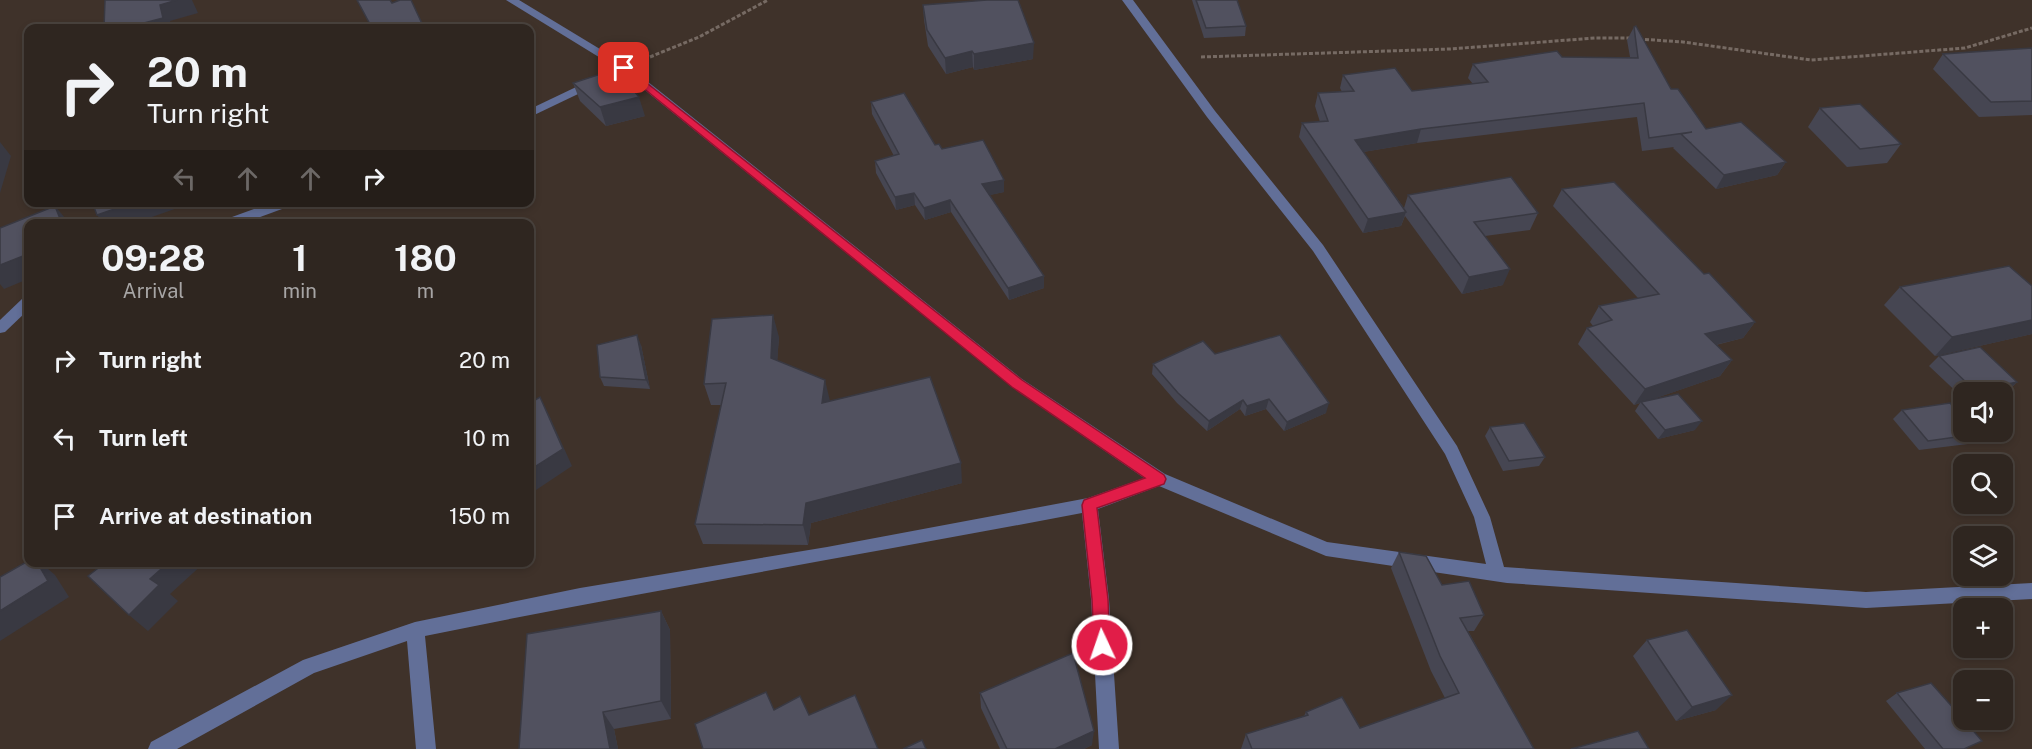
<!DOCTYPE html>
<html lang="en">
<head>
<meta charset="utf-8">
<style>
  :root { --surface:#2f2620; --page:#372e29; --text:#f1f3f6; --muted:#a7a5a5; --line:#4a433e }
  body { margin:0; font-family:"Public Sans",sans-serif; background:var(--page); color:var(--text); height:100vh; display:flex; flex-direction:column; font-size:22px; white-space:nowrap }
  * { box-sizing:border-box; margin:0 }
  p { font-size:20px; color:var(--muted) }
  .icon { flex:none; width:33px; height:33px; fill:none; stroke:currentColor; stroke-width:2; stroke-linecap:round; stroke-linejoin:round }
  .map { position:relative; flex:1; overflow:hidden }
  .panel { position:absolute; left:24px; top:219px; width:510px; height:348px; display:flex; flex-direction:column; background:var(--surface); border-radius:12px; box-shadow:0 3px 9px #0003,0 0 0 2px var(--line) }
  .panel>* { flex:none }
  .hud { position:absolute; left:24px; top:24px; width:510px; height:183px; border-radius:12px; box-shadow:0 3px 9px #0003,0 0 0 2px var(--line); background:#2f2620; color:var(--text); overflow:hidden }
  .fabs { position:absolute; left:1953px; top:382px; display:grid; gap:12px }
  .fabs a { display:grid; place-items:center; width:60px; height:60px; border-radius:12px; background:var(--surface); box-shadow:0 3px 9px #0003,0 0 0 2px var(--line); font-size:30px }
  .pin { position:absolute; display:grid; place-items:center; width:51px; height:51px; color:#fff; margin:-26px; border-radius:12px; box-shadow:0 3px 9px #0006 }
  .me { position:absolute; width:66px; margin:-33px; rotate:357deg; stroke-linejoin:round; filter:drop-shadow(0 0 4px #0008) }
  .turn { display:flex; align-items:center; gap:21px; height:126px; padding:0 24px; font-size:27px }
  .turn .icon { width:78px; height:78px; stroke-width:2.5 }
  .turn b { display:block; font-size:42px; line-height:51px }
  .lanes { display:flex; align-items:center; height:57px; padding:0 24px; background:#0003; justify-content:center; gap:30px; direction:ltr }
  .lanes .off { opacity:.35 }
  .eta { display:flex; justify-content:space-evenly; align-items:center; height:102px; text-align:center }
  .eta b { font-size:36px; font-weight:700; line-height:42px }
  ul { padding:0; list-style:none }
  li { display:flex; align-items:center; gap:18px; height:78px; padding:0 24px }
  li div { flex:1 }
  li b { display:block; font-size:22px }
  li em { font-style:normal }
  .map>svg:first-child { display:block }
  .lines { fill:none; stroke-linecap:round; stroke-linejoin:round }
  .path { stroke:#766a63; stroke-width:3; stroke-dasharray:4 2; stroke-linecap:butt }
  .minor { fill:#626f98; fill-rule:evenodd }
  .wall { fill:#464652 }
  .shaded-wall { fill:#393942 }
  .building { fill:#51515f; stroke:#393942; stroke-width:1.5 }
  .route { fill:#e11d48; stroke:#92132f; stroke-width:1.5 }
</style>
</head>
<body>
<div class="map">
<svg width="2032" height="749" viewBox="0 0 2032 749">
  <rect width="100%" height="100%" fill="#3f322a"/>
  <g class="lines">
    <g class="path">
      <path d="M1639,39L1683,42L1811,60L1965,48L2032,28"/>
      <path d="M650,57L699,37L768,0"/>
      <path d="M1201,57L1450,49L1595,38H1631"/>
    </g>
    <g class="minor">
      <path d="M506,0H519L628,66L1022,379L1165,474L1327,542L1486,564L1474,517L1445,454L1313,251L1207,117L1122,0H1133L1215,111L1323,245L1457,446L1490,517L1504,567L1866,592L2032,583V599L1866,608L1507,583L1326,556L1159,486L1098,509L1109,599L1119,749H1099L1091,599L1082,513C863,555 643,591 425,636L436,749H416L407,641L314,673L177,749H148L151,742L303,660L415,622L580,588L827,547L1088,498L1144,478L1012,387L620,70Z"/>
      <path d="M595,78L601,82L599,84L530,117V109Z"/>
      <path d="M273,202H294L293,205L241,224H220L221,221Z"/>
      <path d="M28,297V310L5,332L0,333V320L23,298Z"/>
    </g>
  </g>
  <g class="wall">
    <path d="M1192,0H1237L1246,26L1245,36L1204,38Z"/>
    <path d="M923,5L1033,59L974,70L973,67L946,74L928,46L924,20Z"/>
    <path d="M1634,27L1671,89L1706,129L1786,162L1777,175L1716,189L1673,148L1674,147L1642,151L1637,117L1417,143L1363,152L1404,208L1408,195L1538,213L1530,230L1485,236L1503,285L1462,294L1405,216L1401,226L1363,233L1299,137L1302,123L1320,122L1315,106L1318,93L1342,92L1340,88L1343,75L1412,91L1473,84L1468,78L1473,64L1562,57H1630L1627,40Z"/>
    <path d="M2032,48V115L1979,117L1933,69L1943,54Z"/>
    <path d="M573,83L645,116L606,126L580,101Z"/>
    <path d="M871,102L942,149L1004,192L989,195L1044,276V288L1009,300L951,212L925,220L915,205L896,210L876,173L875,161L894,156L872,114Z"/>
    <path d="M1820,108L1901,144L1887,163L1847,167L1808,127Z"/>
    <path d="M1562,189L1704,274L1755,322L1743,338L1716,345L1732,360L1720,376L1650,400L1695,430L1658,439L1635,411L1640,403L1634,405L1578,344L1587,328L1593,326L1590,322L1599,306L1638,298L1553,206Z"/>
    <path d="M2032,286V334L1935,356L1884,305L1900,287Z"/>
    <path d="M779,337L777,361L830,402L962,483L811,523L808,545L703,544L695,524L721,405H711L704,384Z"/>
    <path d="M641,345L650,389L604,386L600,377Z"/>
    <path d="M1215,354L1326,413L1284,431L1266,409L1245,416L1240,409L1207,431L1177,403L1152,374L1153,364Z"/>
    <path d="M1939,356L2017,382L2007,392L2001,393H1964V399L1929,366Z"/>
    <path d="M1902,410L1978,434L1968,444L1919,450L1893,419Z"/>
    <path d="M1490,427L1545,457L1539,466L1503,471L1485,436Z"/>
    <path d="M1399,552L1484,615L1474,631H1468L1534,749H1241L1246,734L1304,716L1306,712L1360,728L1445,698L1431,671L1391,568Z"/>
    <path d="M661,611L670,630L671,719L614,729L618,749H519Z"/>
    <path d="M1647,640L1716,710L1676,721L1633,656Z"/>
    <path d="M980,693L1092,745L1084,749H1000L981,708Z"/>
    <path d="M1897,693L1967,749H1925L1886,701Z"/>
  </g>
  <g class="shaded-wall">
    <path d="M177,0H192L198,13L170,21L172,28H125L160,5Z"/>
    <path d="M1034,43L1033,59L974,70V54Z"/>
    <path d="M972,51L973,67L946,74L945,58Z"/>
    <path d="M639,97L645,116L606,126L600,107Z"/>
    <path d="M1421,129L1417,143L1351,154L1355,140Z"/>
    <path d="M0,142L11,156L0,193Z"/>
    <path d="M1786,162L1777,175L1716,189L1724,175Z"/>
    <path d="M1004,180V192L982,197V184Z"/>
    <path d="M914,193L915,205L896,210L895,197Z"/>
    <path d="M950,200L951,212L925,220L924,208Z"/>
    <path d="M135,202H184L186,205L132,224H104L97,215Z"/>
    <path d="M55,206L70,224H62Z"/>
    <path d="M1406,212L1401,226L1363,233L1368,219Z"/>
    <path d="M28,254V279L4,289L0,284V265Z"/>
    <path d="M1510,269L1503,285L1462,294L1469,277Z"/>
    <path d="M1044,276V288L1009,300L1008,288Z"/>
    <path d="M773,315L779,337L776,380L771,358Z"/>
    <path d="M2032,320V334L1935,356L1952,337Z"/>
    <path d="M1755,322L1743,338L1694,350L1705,334Z"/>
    <path d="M637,335L641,345L650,389L646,380Z"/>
    <path d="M1732,360L1720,376L1642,403L1641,402L1640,403L1634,405L1645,389Z"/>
    <path d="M825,380L830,401L822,403Z"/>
    <path d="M2017,382L2007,392L2001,393H1973L1975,391Z"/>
    <path d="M540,397L549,415L572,466L530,494V470Z"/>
    <path d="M1269,399L1266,409L1245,416L1247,406Z"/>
    <path d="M1243,400L1240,409L1207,431L1209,421Z"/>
    <path d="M1329,403L1326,413L1284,431L1287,422Z"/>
    <path d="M1702,421L1695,430L1658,439L1665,430Z"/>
    <path d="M961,463L962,483L811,523L808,545L803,525L806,503Z"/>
    <path d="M37,562H40L55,575L69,597L0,641V611Z"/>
    <path d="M169,562H205L170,594L178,601L148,631L129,615L150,579Z"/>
    <path d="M661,611L670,630L671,719L661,701Z"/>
    <path d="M1732,695L1716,710L1676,721L1692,707Z"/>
    <path d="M603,712L614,729L618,749H610Z"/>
    <path d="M1094,731L1092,745L1084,749H1055Z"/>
  </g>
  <g class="building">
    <path d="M105,0H177L160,5L163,18L125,28H104Z"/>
    <path d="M357,0H390L392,3L400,0H411L424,28H371H372Z"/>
    <path d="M987,0H1018L1034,43L974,54L972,51L945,58L927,30L923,5Z"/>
    <path d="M1196,0H1237L1246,26L1206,28Z"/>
    <path d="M1636,26L1671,89H1678L1706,129L1741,122L1786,162L1724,175L1681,134L1692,132L1649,138L1644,103L1421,129L1355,140L1406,212L1368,219L1302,123L1328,121L1318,93L1354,91L1343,75L1395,68L1412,91L1488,82L1473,64L1557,51L1562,57L1638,58L1634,27Z"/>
    <path d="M2032,48V101L1991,102L1943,54Z"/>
    <path d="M616,69L639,97L600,107L573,83Z"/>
    <path d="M904,93L935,145L939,144L942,149L983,140L1004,180L982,184L1044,276L1008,288L950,200L924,208L914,193L895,197L875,161L899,154L871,102Z"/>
    <path d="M1860,104L1901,144L1860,149L1820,108Z"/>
    <path d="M1511,177L1538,213L1474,222L1510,269L1469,277L1408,195Z"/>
    <path d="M1614,182L1704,274L1709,273L1755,322L1705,334L1732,360L1645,389L1587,328L1612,320L1599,306L1659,294L1562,189Z"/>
    <path d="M92,202H135L97,215Z"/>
    <path d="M55,206L62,224H28V254L0,265V228Z"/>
    <path d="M2009,266L2032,286V320L1952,337L1900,287Z"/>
    <path d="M773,315L771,358L825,380L822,403L930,377L961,463L806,503L803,525L695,524L726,383L704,384L712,319Z"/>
    <path d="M637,335L646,380L600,377L597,345Z"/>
    <path d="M1280,335L1329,403L1287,422L1269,399L1247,406L1243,400L1209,421L1178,393L1153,364L1203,341L1215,354Z"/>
    <path d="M1980,347L2017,382L1975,391L1939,356Z"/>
    <path d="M1678,394L1702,421L1665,430L1641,402Z"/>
    <path d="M540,397L563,449L530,470V403Z"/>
    <path d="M1950,403L1964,418V432H1976L1978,434L1928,441L1902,410Z"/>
    <path d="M1524,423L1545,457L1509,461L1490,427Z"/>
    <path d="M1399,552L1426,556L1442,585L1469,581L1484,615L1460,618L1534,749H1252L1246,734L1308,715L1306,712L1342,697L1360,728L1459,693L1440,656Z"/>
    <path d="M28,561V562H37L48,581L0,611V577Z"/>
    <path d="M106,562H169L150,579L159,585L129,615L88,576Z"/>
    <path d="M661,611V701L603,712L610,749H519L527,634Z"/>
    <path d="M1687,630L1732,695L1692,707L1647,640Z"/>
    <path d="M1073,653L1094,731L1055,749H1007L980,693Z"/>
    <path d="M1931,683L1964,720L1982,741L1964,749H1943L1897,693Z"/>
    <path d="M766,692L774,710L800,696L809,715L855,695L878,749H703L695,724Z"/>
    <path d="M1638,731L1649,749H1571Z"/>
    <path d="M922,740L926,749H903Z"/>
  </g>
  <path class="route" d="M624,65L1022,380L1164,475L1166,479L1164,484L1097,508L1108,599L1110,645L1108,650L1102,652L1096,650L1094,645L1092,599L1082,505L1084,500L1145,478L1012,387L621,70V66Z"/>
</svg>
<div class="fabs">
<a><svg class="icon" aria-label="sound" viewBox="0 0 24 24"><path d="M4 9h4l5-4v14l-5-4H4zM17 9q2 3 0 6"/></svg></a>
<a><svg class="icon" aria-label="search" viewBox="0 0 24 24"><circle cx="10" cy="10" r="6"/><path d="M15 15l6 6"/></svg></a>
<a><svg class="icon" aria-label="layers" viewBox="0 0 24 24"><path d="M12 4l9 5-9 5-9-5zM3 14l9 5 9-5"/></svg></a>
<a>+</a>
<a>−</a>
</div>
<div class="pin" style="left:624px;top:68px;background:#d93025"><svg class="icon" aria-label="arrive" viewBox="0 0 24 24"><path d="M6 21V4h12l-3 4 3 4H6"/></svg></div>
<svg class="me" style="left:1102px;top:645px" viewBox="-20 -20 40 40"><circle r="17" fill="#e11d48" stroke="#fff" stroke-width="3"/><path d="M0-11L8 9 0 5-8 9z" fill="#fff"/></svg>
<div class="hud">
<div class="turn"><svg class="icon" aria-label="right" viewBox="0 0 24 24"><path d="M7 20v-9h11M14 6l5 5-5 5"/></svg><div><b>20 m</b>Turn right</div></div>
<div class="lanes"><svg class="icon off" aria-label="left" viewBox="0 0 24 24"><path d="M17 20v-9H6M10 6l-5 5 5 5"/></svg><svg class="icon off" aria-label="ahead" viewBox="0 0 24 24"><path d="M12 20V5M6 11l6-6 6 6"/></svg><svg class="icon off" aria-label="ahead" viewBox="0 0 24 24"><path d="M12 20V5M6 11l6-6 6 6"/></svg><svg class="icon" aria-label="right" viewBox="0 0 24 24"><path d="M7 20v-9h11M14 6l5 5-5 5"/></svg></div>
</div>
<section class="panel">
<div class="eta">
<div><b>09:28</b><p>Arrival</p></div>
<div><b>1</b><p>min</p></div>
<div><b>180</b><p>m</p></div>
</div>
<ul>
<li><svg class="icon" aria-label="right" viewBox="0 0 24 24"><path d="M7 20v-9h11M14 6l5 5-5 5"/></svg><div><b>Turn right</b></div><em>20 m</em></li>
<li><svg class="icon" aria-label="left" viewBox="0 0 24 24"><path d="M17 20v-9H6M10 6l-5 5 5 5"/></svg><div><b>Turn left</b></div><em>10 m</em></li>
<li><svg class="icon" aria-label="arrive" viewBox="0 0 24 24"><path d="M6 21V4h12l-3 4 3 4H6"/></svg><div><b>Arrive at destination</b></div><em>150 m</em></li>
</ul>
</section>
</div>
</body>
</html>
